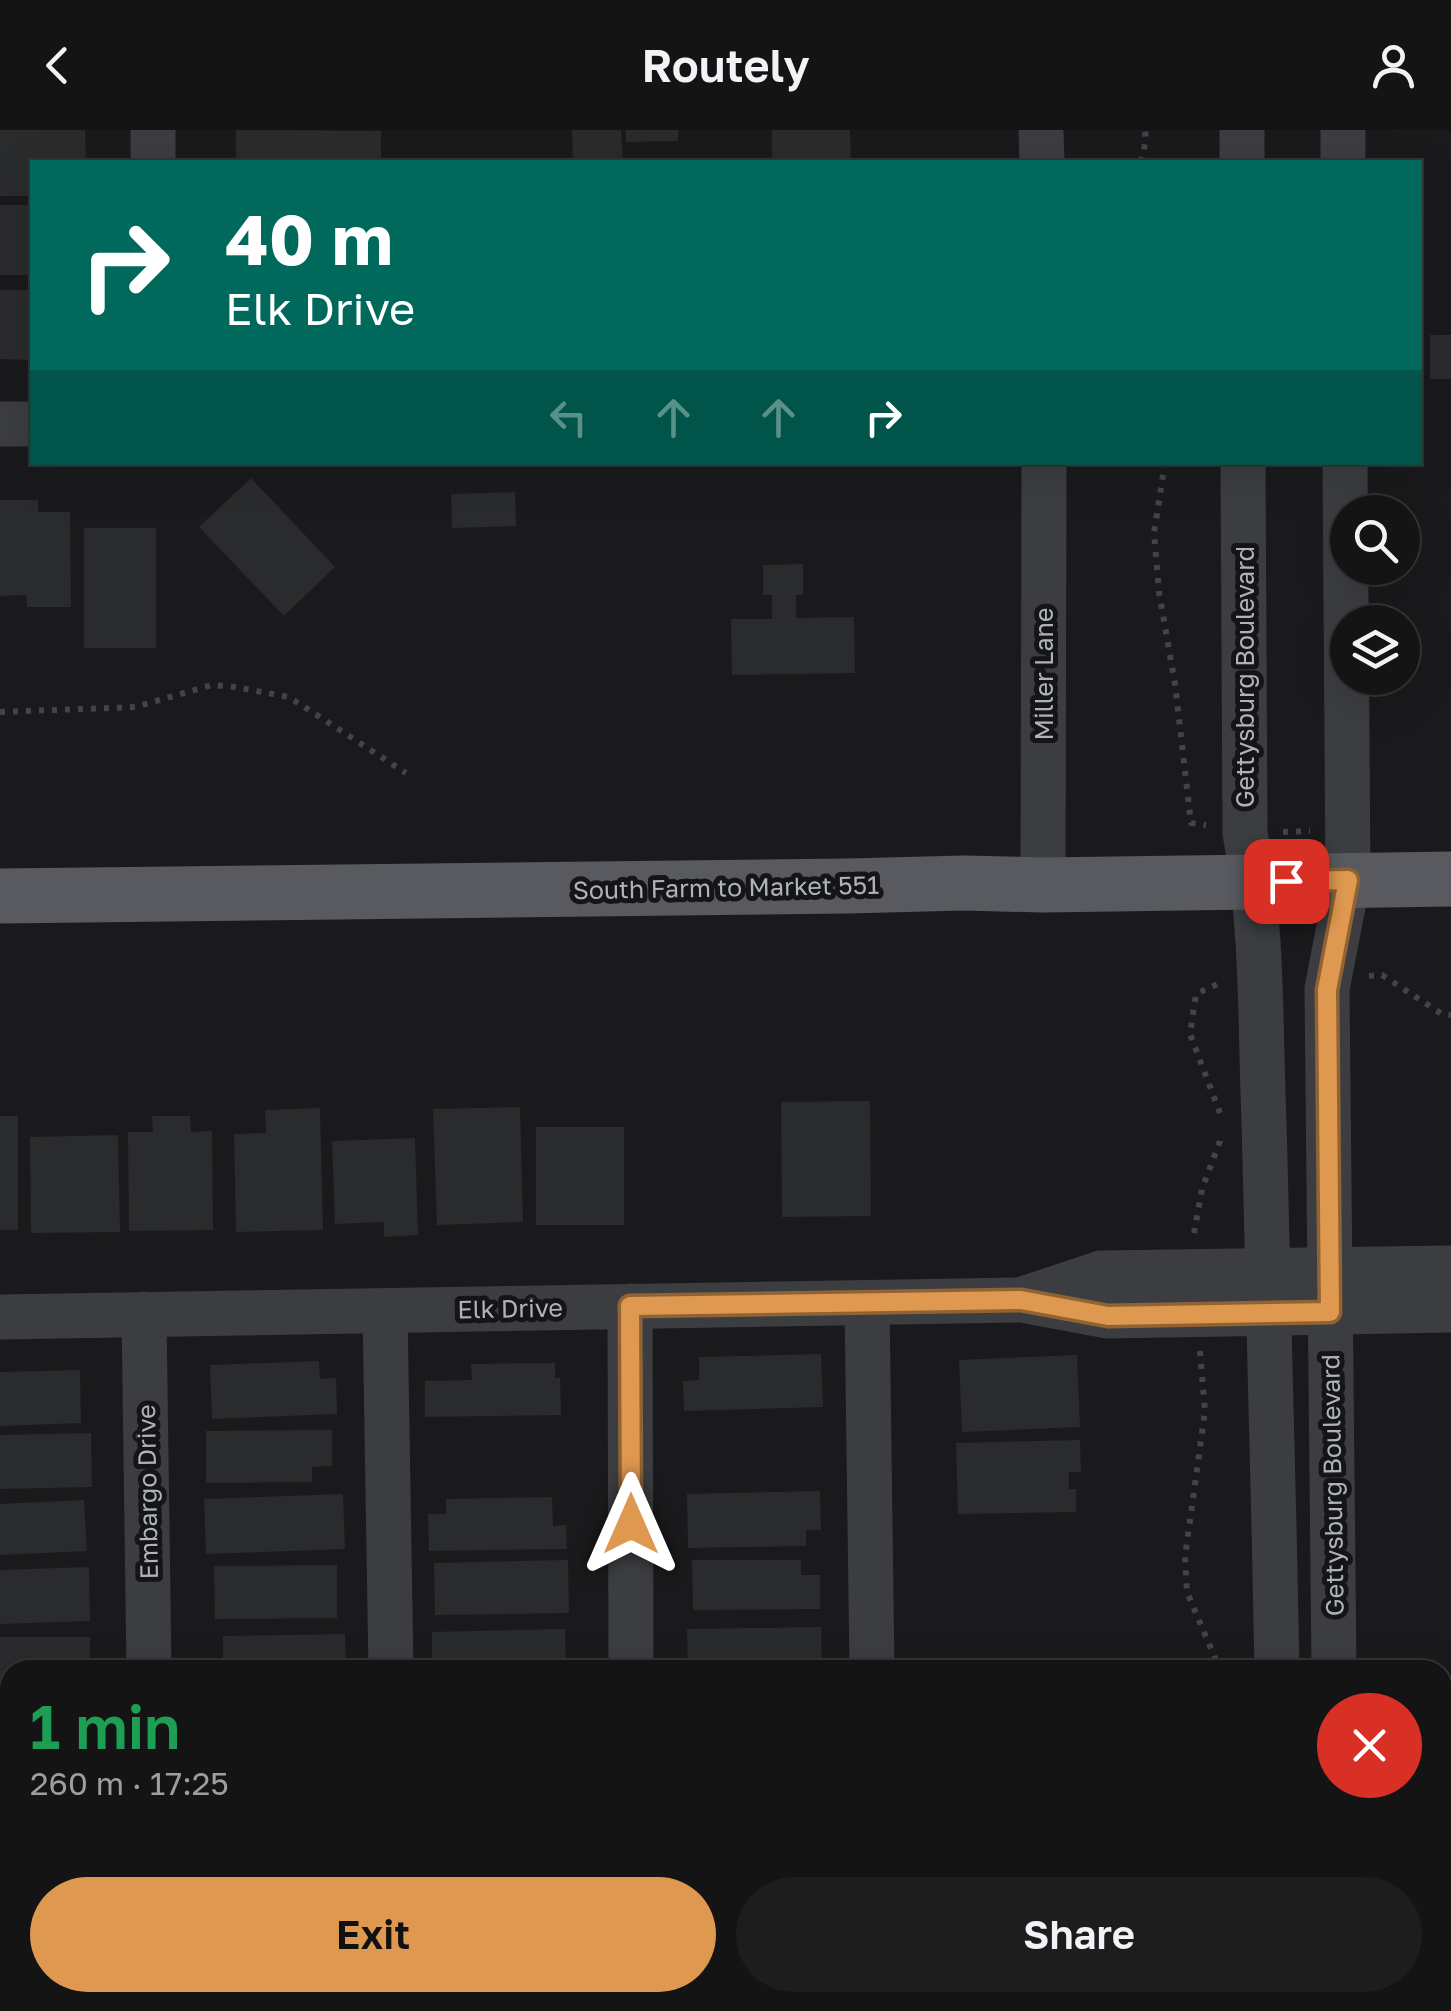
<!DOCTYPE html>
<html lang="en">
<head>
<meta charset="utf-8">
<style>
  :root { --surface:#141415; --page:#1d1d1e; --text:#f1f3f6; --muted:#9d9ea0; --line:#333334; --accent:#de9850 }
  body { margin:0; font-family:"Golos Text",sans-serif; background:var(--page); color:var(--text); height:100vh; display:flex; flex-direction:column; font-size:38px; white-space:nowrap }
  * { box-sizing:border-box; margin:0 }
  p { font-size:32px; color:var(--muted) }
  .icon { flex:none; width:55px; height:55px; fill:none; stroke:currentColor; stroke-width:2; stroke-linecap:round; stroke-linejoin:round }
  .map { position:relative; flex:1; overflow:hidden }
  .panel { position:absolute; left:0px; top:1530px; width:1452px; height:352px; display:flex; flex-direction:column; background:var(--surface); border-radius:30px 30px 0 0; box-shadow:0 10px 40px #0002,0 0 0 2px var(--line) }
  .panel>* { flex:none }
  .hud { position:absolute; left:30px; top:30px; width:1392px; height:305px; border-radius:0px; box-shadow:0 10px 40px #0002,0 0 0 2px var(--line); background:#00695c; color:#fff; overflow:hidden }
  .fabs { position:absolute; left:1330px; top:365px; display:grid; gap:20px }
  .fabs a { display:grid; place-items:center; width:90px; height:90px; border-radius:50%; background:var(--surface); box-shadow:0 10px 40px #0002,0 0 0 2px var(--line); font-size:50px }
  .pin { position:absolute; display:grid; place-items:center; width:85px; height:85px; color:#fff; margin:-42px; border-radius:20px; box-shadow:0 5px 15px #0006 }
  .me { position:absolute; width:110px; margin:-55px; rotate:0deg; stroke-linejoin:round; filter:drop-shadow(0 0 8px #0008) }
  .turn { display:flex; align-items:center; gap:35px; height:210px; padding:0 30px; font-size:45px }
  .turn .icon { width:130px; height:130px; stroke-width:2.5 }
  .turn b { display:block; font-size:70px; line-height:85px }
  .lanes { display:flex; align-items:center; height:95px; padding:0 30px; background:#0003; justify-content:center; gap:50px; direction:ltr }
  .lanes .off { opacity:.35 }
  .round { display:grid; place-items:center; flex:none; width:105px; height:105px; border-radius:52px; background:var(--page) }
  .summary { display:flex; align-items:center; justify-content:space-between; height:170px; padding:0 30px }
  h1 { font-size:60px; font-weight:600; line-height:75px; color:#1e9e55 }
  .primary-button { display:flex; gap:20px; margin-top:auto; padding:20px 30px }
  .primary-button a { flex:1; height:115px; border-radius:60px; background:var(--accent); color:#111; font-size:40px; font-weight:600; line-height:115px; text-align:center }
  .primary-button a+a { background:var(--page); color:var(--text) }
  header { display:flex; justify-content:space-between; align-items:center; height:130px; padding:0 30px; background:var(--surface); font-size:45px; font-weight:600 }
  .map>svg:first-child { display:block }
  .building { fill:#2a2b2d }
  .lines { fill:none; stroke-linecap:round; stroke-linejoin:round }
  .path { stroke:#424447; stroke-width:6; stroke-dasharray:5 8; stroke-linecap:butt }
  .minor { stroke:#3b3d40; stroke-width:45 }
  .major { stroke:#585a5f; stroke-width:55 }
  .route-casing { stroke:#906334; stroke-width:25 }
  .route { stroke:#de9850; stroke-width:18 }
  .labels { text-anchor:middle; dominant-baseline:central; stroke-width:10; stroke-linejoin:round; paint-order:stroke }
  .street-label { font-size:25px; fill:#aeb3ba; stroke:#151517 }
</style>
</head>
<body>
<header><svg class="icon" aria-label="back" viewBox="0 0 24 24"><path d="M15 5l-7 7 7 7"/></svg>Routely<svg class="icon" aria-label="person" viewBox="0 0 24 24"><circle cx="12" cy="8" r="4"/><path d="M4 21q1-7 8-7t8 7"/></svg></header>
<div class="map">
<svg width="1451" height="1881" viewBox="0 0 1451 1881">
  <rect width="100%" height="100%" fill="#1a1a1c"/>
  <g class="building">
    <path d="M0,0H85L86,32H32V66H0Z"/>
    <path d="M236,0L381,1V32H236Z"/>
    <path d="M572,0H621L623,32H573Z"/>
    <path d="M626,0H678V11L626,12Z"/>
    <path d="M772,0H850L851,32H772Z"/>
    <rect x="0" y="75" width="32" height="70"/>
    <path d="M0,160H32V230L0,229Z"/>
    <rect x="1430" y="205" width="21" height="44"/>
    <path d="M251,348L335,437L284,486L199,397Z"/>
    <path d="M515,362L516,396L452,398L451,364Z"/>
    <path d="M0,370H38V382H70L71,477H27L26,465L0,466Z"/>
    <rect x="84" y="398" width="72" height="120"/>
    <path d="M803,434V465H796V488L854,487L855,543L732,545L731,489H772V465H763V435Z"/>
    <path d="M870,971L871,1086L782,1087L781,972Z"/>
    <path d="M520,977L523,1092L437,1095L433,979Z"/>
    <path d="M320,978L323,1100L236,1102L234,1004L266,1003L265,980Z"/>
    <rect x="0" y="986" width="18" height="114"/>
    <path d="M152,986H190L191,1002L212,1001L213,1100L129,1101L128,1002H153Z"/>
    <rect x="536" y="997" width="88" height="98"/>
    <path d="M118,1005L120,1102L31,1103L30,1007Z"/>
    <path d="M415,1008L418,1105L384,1107V1092L335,1094L332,1011Z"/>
    <path d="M821,1224L823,1277L684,1281L683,1251L699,1250V1227Z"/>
    <path d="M1077,1225L1080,1297L962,1302L959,1230Z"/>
    <path d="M319,1231L320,1249L336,1248L337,1284L212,1289L210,1235Z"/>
    <path d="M555,1233V1248H560L561,1285L425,1287V1251L472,1250L471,1234Z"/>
    <path d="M80,1240L81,1293L0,1296V1242Z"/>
    <path d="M332,1300V1336L312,1337V1352L206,1353V1301Z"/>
    <path d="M91,1303L92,1357L0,1359V1305Z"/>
    <path d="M1080,1310L1081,1342H1069V1359H1076V1382L958,1384L956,1313Z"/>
    <path d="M820,1361L821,1400H806V1416L688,1418L687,1364Z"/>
    <path d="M343,1364L345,1419L206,1424L204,1369Z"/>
    <path d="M552,1367L553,1396L566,1395L567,1419L429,1421L428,1384H446V1369Z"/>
    <path d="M84,1370L87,1421L0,1425V1374Z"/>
    <path d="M568,1430L569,1483L435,1485L434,1433Z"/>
    <path d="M692,1430H801V1445H820V1479L693,1480Z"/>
    <path d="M337,1435V1488L215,1489L214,1436Z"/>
    <path d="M89,1437L90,1491L0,1494V1440Z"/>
    <path d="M821,1497L822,1540H688L687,1499Z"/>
    <path d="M565,1499L566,1540H432V1502Z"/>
    <path d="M345,1504L346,1540H209V1529L223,1530V1506Z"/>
    <path d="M0,1507H90V1540H10V1562H0Z"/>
    <rect x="0" y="1576" width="10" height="53"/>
    <rect x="0" y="1644" width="10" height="55"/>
    <rect x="0" y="1712" width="10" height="51"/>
    <rect x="0" y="1778" width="10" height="53"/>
    <path d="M0,1846H10V1872H91V1881H0Z"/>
    <rect x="225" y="1872" width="114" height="9"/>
    <path d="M464,1872H579V1881H465Z"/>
  </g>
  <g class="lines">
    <g class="path">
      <path d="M1141,32L1146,10L1145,0"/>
      <path d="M1165,332L1154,403L1159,462L1175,554L1191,693L1206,695"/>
      <path d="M0,582L135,577L212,555L235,557L289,567L406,643"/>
      <path d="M1283,702L1310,701"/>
      <path d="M1369,846L1382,845L1442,884L1451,885"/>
      <path d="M1220,983L1190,904L1196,864L1222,852"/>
      <path d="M1194,1103L1202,1059L1220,1011V1005"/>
      <path d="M1200,1221L1205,1281L1185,1427L1187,1462L1220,1540"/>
      <path d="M1187,1881L1188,1872"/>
    </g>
    <g class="minor">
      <path d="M1041,0L1042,32"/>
      <path d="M1242,0V32"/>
      <path d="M1343,0V32"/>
      <path d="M153,32V0"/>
      <path d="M0,294H32"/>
      <path d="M1243,332L1245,703C1263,797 1260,895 1264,991C1270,1174 1273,1357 1277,1540"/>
      <path d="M1043,755L1044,332"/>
      <path d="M1023,1169L1101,1143L1451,1138"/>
      <path d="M867,1173L872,1540"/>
      <path d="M630,1176L631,1540"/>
      <path d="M385,1181L391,1540"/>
      <path d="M144,1184L149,1540"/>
      <path d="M0,1187L1021,1170L1107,1186L1451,1180"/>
      <path d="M1334,1540L1327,859L1348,750L1345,332"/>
      <path d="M155,1872V1881"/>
      <path d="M403,1872L405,1881"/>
      <path d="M661,1872L662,1881"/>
      <path d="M1284,1872V1881"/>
      <path d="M1338,1872V1881"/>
      <path d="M931,1881L1120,1874"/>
    </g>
    <path class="major" d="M0,766L848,756L964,753L1043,755L1451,749"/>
  </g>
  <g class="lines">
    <defs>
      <path id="route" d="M631,1394L630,1176L1021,1170L1108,1186L1330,1182L1327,860L1348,750L1286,751"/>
    </defs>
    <use href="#route" class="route-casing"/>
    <use href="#route" class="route"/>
  </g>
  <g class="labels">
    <g class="street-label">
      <text transform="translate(1043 544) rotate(-90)">Miller Lane</text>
      <text transform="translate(1244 547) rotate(-90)">Gettysburg Boulevard</text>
      <text transform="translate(726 757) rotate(-1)">South Farm to Market 551</text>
      <text transform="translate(510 1178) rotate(-1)">Elk Drive</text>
      <text transform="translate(1332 1355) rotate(-91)">Gettysburg Boulevard</text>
      <text transform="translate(147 1362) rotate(-91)">Embargo Drive</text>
    </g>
  </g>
</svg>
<div class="fabs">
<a><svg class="icon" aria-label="search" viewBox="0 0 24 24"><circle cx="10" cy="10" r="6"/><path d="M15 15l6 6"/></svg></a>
<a><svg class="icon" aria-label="layers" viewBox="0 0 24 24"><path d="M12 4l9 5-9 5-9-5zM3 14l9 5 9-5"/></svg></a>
</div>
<div class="pin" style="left:1286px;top:751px;background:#d93025"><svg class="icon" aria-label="arrive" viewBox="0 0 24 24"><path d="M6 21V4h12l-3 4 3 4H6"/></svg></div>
<svg class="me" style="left:631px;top:1394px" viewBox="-20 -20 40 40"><path d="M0-17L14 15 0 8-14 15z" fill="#de9850" stroke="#fff" stroke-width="4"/></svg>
<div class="hud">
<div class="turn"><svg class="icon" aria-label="right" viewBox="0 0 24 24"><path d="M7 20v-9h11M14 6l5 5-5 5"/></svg><div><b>40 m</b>Elk Drive</div></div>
<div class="lanes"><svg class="icon off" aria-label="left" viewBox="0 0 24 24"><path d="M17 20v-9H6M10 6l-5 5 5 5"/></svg><svg class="icon off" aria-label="ahead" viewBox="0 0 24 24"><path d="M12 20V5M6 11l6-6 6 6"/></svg><svg class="icon off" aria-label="ahead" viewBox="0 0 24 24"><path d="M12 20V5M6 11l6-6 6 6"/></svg><svg class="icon" aria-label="right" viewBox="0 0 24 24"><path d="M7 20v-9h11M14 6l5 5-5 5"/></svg></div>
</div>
<section class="panel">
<div class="summary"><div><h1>1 min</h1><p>260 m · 17:25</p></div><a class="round" style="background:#d93025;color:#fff"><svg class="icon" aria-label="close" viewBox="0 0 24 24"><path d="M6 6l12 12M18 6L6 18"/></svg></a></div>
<div class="primary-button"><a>Exit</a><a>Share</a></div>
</section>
</div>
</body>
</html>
